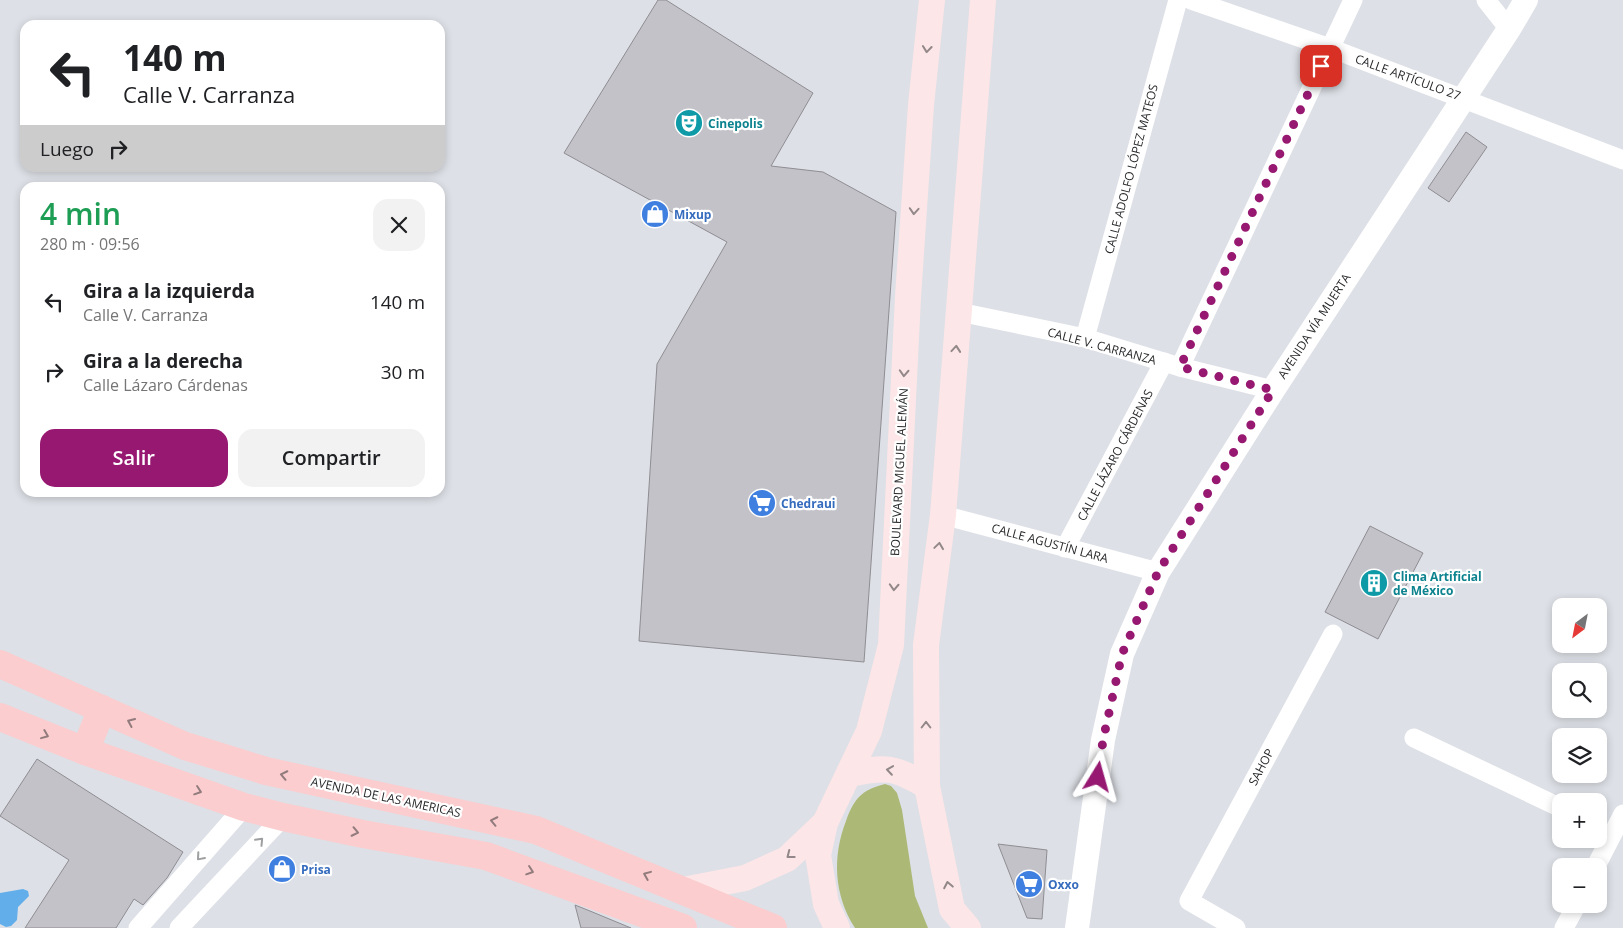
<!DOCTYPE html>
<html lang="es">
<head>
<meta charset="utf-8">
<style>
  :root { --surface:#fff; --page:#f2f2f2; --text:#202124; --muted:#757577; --accent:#961871 }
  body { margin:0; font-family:"Open Sans",sans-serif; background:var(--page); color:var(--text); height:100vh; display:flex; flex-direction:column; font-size:19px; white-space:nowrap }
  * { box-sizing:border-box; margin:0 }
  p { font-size:16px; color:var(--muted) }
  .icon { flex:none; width:28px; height:28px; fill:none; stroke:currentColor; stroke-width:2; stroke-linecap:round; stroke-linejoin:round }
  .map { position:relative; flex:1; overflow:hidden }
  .side { position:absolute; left:20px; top:182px; width:425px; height:315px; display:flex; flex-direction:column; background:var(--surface); border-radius:15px; box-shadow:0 2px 8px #0003 }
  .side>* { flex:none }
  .guide { position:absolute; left:20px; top:20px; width:425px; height:152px; border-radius:15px; box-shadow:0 2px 8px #0003; background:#fff; color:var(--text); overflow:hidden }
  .needle { width:32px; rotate:212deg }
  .tools { position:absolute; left:1552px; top:598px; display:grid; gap:10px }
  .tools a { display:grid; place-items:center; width:55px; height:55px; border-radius:10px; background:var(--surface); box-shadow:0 2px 8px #0003; font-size:25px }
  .pin { position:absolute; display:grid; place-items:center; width:42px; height:42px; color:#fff; margin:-21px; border-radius:10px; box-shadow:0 2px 8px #0006 }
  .me { position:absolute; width:55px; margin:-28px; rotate:8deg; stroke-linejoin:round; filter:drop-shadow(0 0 4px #0008) }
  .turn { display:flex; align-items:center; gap:18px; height:105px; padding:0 20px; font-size:22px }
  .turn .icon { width:65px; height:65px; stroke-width:2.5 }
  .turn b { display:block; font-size:35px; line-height:42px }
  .then { display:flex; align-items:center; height:48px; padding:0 20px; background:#0003; gap:10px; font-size:19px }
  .round { display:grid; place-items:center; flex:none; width:52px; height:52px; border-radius:15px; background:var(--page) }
  .headline { display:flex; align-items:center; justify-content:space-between; height:85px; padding:0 20px }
  h1 { font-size:30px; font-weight:600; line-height:38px; color:#1e9e55 }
  .primary-button { display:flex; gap:10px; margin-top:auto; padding:10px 20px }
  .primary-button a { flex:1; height:58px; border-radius:15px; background:var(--accent); color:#fff; font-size:20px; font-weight:600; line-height:58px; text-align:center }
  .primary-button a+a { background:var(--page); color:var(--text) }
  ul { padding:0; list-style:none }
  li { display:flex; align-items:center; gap:15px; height:70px; padding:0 20px }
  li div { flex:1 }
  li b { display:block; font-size:19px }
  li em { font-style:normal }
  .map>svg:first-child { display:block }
  .green { fill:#acb875 }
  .water { fill:#62aeeb }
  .building { fill:#c3c2c8; stroke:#8e8d93 }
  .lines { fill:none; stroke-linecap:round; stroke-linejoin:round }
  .minor { stroke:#fff; stroke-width:19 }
  .tertiary { stroke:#fff; stroke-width:24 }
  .secondary { stroke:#fde6e7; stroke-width:26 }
  .primary { stroke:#fbcdcf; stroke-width:28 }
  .oneway { stroke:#928889 }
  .oneway2 { stroke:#927b7d }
  .oneway3 { stroke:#9e9fa0 }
  .route { stroke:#961871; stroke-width:9; stroke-dasharray:0 16.2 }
  .labels { text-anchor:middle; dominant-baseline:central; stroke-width:4.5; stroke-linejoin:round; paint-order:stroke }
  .street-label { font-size:12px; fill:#28292b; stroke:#fff }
  .culture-label { font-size:12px; font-weight:bold; fill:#0d838f; stroke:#fff; text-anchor:start }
  .shop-label { font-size:12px; font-weight:bold; fill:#366cbe; stroke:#fff; text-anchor:start }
</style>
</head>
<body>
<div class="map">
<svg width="1623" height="928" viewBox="0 0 1623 928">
  <rect width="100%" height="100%" fill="#dde0e6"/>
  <path class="green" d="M885,784L891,786L897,793L902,810L915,896L928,928H855C834,895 832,857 846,821C854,799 861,790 885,784Z"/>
  <path class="water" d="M23,889L28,891L29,896L18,907L17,920L11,926L6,927L0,924V893Z"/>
  <g class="building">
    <path d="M658,0H666L813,93L771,166L823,172L896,212L864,662L639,641L657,364L727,242L564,153Z"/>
    <path d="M1466,132L1487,147L1449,202L1428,188Z"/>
    <path d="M1370,526L1423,553L1378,639L1325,612Z"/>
    <path d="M37,759L183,852L167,878L143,905L134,899L116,928H25L69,860L0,816Z"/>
    <path d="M998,844L1047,850L1042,919L1027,918Z"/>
    <path d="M575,905L590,911L631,928H581Z"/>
  </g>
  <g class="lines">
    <g class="minor">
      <path d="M1191,0L1330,48L1623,160"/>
      <path d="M1486,0L1509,29"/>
      <path d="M959,312L1085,338L1180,367L1273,390"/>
      <path d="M1085,338L1178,0"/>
      <path d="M1180,367L1353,0"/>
      <path d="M943,515L1158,572"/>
      <path d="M1065,548L1164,362"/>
      <path d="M1414,738L1561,808"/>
      <path d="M1596,866L1623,814"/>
      <path d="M138,928L244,807"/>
      <path d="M179,928L283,817"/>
      <path d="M1236,928L1189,901L1333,634"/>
      <path d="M1564,928L1577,904"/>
    </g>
    <path class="tertiary" d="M1077,928L1103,740L1122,654L1158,572L1273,390L1509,29L1526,0"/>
    <g class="secondary">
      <path d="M849,774C886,766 895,767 927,786"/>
      <path d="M683,890L745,878L787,859L825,823"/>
      <path d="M837,928L826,904L818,855L825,823L869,731L891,645L908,297L921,105L932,0"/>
      <path d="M968,928L952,909L927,786L926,645L943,515L983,0"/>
    </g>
    <g class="primary">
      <path d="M0,664L185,746L266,771L536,830L773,928"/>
      <path d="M0,717L85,751L244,807L283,817L363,834L486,856L683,928"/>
      <path d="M85,751L102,709"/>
    </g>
  </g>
  <defs><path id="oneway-chevron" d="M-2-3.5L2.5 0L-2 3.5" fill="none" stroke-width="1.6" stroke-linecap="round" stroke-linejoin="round" transform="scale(1.25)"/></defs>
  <g class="oneway">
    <use href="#oneway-chevron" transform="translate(927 49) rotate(96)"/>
    <use href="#oneway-chevron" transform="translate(914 211) rotate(94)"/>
    <use href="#oneway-chevron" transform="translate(956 349) rotate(-85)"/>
    <use href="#oneway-chevron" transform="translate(904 373) rotate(93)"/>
    <use href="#oneway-chevron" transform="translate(939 546) rotate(-82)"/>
    <use href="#oneway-chevron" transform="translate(894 587) rotate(93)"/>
    <use href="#oneway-chevron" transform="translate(926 725) rotate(-90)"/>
    <use href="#oneway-chevron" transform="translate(890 770) rotate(-172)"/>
    <use href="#oneway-chevron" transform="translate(790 855) rotate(142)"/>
    <use href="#oneway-chevron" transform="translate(948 885) rotate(-101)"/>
  </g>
  <g class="oneway2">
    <use href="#oneway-chevron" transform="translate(131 722) rotate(-156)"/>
    <use href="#oneway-chevron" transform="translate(45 735) rotate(22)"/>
    <use href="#oneway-chevron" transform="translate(284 775) rotate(-168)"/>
    <use href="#oneway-chevron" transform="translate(198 791) rotate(19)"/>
    <use href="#oneway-chevron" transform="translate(494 821) rotate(-168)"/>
    <use href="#oneway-chevron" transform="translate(355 832) rotate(12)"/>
    <use href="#oneway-chevron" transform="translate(530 871) rotate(19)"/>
    <use href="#oneway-chevron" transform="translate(647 875) rotate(-158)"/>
  </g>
  <g class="oneway3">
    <use href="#oneway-chevron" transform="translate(260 841) rotate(-47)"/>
    <use href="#oneway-chevron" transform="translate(200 857) rotate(131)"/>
  </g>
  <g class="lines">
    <path class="route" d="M1098,777L1103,740L1122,654L1158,572L1273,390L1180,367L1321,66"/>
  </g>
  <defs>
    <symbol id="theatre-disc" viewBox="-11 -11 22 22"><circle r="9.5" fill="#0f9aa8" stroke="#fff"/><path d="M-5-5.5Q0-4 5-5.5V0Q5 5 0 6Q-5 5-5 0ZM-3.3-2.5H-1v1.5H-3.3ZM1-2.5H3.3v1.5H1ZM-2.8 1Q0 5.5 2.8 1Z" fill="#fff"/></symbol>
    <symbol id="shop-disc" viewBox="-11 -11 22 22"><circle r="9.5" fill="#3f7fe0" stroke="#fff"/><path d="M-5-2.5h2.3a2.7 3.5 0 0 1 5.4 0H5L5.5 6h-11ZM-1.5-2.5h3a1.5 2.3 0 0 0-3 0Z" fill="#fff"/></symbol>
    <symbol id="supermarket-disc" viewBox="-11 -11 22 22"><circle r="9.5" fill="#3f7fe0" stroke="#fff"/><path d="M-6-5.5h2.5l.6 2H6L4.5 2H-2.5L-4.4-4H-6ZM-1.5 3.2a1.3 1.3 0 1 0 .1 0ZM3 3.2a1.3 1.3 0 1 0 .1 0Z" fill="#fff"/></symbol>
    <symbol id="building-disc" viewBox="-11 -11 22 22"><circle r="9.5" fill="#0f9aa8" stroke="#fff"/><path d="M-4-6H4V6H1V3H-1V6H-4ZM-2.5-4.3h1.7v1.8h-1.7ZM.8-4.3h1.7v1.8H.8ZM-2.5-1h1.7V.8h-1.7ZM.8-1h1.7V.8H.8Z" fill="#fff"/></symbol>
  </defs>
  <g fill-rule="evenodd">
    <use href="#theatre-disc" x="673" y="107" width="32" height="32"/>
    <use href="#shop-disc" x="639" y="198" width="32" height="32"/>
    <use href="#supermarket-disc" x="746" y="487" width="32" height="32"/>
    <use href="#building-disc" x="1358" y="567" width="32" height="32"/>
    <use href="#shop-disc" x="266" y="853" width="32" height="32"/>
    <use href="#supermarket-disc" x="1013" y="868" width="32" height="32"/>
  </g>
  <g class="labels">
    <g class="street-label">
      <text transform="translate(1408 77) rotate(20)">CALLE ARTÍCULO 27</text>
      <text transform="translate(1131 169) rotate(-75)">CALLE ADOLFO LÓPEZ MATEOS</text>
      <text transform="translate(1314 326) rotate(-57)">AVENIDA VÍA MUERTA</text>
      <text transform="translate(1102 346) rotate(15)">CALLE V. CARRANZA</text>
      <text transform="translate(1115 455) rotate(-62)">CALLE LÁZARO CÁRDENAS</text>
      <text transform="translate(899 472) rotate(-87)">BOULEVARD MIGUEL ALEMÁN</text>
      <text transform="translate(1050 543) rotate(15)">CALLE AGUSTÍN LARA</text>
      <text transform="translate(1261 767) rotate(-62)">SAHOP</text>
      <text transform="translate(386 797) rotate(12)">AVENIDA DE LAS AMERICAS</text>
    </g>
    <g class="culture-label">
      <text x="708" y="123">Cinepolis</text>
      <text x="1393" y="576">Clima Artificial<tspan x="1393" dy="14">de México</tspan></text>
    </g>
    <g class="shop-label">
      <text x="674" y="214">Mixup</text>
      <text x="781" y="503">Chedraui</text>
      <text x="301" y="869">Prisa</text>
      <text x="1048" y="884">Oxxo</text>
    </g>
  </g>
</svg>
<div class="tools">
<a><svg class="needle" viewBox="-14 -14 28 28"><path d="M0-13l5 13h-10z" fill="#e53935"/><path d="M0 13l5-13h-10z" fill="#757577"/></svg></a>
<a><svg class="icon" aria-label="search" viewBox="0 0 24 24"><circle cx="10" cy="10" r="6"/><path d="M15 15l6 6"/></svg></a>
<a><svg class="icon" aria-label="layers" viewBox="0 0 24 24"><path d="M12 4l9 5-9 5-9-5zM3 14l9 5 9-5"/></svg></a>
<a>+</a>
<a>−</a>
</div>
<div class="pin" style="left:1321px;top:66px;background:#d93025"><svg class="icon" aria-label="arrive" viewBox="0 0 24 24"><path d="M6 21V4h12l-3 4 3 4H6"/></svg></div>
<svg class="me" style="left:1098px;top:777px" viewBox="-20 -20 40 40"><path d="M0-17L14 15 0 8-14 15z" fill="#961871" stroke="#fff" stroke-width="4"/></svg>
<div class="guide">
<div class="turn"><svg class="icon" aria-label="left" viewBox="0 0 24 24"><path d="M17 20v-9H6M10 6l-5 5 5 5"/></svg><div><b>140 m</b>Calle V. Carranza</div></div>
<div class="then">Luego<svg class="icon" aria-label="right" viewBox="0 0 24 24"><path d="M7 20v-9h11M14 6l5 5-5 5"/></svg></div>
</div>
<section class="side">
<div class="headline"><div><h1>4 min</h1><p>280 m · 09:56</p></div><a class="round"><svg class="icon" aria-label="close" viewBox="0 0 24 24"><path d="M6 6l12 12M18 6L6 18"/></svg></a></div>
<ul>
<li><svg class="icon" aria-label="left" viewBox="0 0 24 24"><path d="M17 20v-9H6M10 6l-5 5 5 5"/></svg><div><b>Gira a la izquierda</b><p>Calle V. Carranza</p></div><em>140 m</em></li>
<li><svg class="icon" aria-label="right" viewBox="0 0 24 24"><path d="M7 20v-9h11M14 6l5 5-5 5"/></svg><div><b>Gira a la derecha</b><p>Calle Lázaro Cárdenas</p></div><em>30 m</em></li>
</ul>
<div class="primary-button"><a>Salir</a><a>Compartir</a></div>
</section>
</div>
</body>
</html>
